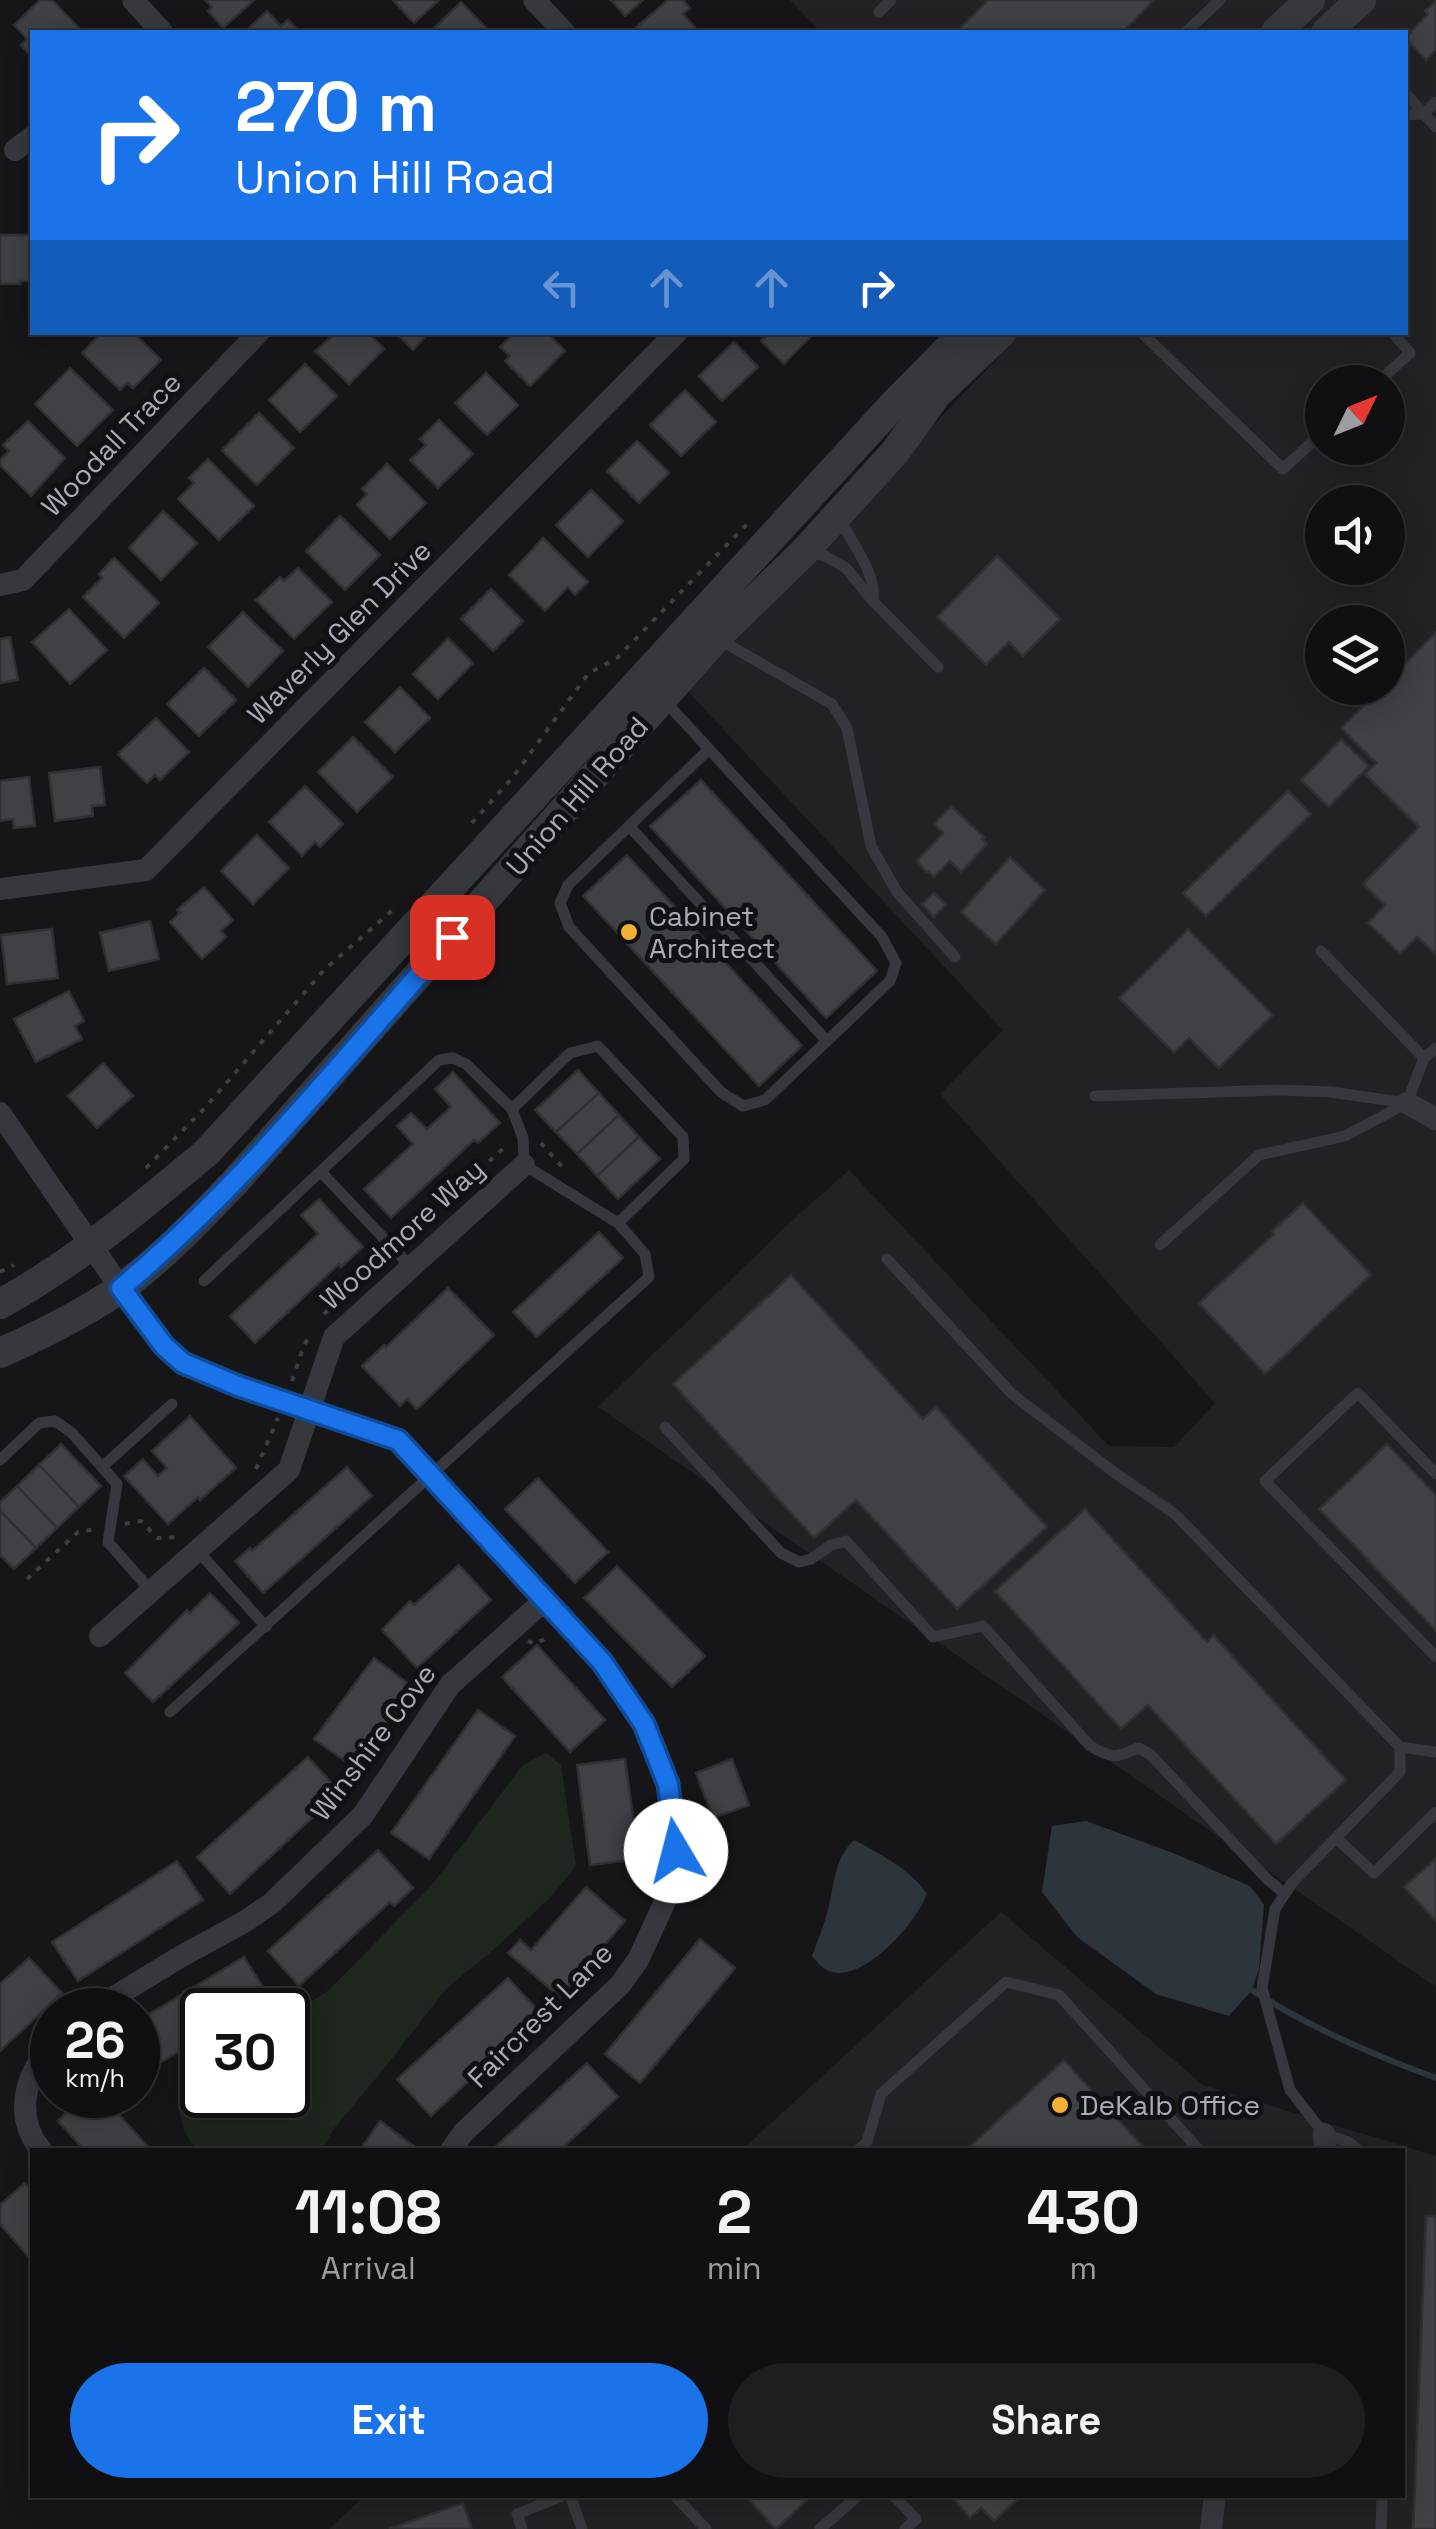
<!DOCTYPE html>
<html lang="en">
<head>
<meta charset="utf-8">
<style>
  :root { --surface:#101012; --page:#1e1e20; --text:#f1f3f6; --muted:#9c9d9f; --line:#303032; --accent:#1a73e8 }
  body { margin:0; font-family:"Space Grotesk",sans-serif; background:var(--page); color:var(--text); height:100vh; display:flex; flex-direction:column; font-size:38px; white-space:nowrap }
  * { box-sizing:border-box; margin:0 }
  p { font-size:32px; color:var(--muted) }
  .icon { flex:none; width:55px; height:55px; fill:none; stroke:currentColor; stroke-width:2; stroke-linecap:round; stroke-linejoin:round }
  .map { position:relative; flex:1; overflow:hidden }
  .details { position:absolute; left:30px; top:2148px; width:1375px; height:350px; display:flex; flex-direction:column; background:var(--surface); border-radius:0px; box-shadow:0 5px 25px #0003,0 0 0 2px var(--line) }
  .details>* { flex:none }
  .hud { position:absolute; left:30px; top:30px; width:1378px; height:305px; border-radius:0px; box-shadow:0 5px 25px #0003,0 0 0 2px var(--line); background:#1a73e8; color:#fff; overflow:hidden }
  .needle { width:65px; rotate:47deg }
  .tools { position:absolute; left:1305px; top:365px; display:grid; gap:20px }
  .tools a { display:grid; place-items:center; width:100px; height:100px; border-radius:50%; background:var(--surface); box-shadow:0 5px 25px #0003,0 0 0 2px var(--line); font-size:50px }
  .speed { position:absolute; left:30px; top:1988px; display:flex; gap:20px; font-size:50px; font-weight:700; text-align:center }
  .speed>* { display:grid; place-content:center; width:130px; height:130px; border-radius:50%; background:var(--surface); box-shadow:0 5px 25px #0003,0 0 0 2px var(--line); line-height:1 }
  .speed small { font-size:25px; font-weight:400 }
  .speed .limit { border:5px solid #111; border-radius:15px; background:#fff; color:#111 }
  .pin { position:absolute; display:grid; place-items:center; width:85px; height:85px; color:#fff; margin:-42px; border-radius:20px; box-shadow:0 5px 15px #0006 }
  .me { position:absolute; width:110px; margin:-55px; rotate:352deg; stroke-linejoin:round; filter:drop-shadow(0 0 8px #0008) }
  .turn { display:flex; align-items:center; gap:35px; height:210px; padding:0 40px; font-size:45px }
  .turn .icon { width:130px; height:130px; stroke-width:2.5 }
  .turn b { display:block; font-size:70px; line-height:85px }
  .lanes { display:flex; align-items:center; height:95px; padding:0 40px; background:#0003; justify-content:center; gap:50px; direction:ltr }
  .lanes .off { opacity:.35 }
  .eta { display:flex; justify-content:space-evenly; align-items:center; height:170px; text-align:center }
  .eta b { font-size:60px; font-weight:700; line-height:70px }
  .button { display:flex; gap:20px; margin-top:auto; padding:20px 40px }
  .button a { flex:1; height:115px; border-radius:60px; background:var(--accent); color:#fff; font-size:40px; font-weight:700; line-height:115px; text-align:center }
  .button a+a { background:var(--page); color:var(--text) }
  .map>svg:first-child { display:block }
  .built { fill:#222225; fill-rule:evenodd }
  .green { fill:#1e261f }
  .water { fill:#2c353c }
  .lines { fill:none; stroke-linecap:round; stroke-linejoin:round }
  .stream { stroke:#2c353c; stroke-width:6 }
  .building { fill:#404145; stroke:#303034; stroke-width:2.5 }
  .path { stroke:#3d3f44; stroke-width:4; stroke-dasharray:5 8; stroke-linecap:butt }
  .service { stroke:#37383d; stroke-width:11 }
  .minor { stroke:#37383d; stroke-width:22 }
  .tertiary { stroke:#37383d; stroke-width:30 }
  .route-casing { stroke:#114b97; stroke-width:25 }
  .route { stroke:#1a73e8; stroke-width:18 }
  .poi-dot { fill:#f2b134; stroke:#111113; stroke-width:4 }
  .labels { text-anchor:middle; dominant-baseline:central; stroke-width:10; stroke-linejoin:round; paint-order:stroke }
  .street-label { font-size:28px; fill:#a8adb8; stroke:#111113 }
  .poi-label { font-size:28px; fill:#a8adb8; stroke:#111113; text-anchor:start }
</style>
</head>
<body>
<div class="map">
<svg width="1436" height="2529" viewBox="0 0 1436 2529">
  <rect width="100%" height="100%" fill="#161618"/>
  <g class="built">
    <path d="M790,0H1436V1987L598,1407L797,1216L849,1170L1109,1446L1174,1447L1215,1403L940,1094L1003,1030L684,687L1021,333L1405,332V32H821ZM1322,382H1388V448H1322ZM1322,502H1388V568H1322ZM1322,622H1388V688H1322Z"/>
    <path d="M1001,1912L1203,2085L1436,2156V2529H329L365,2495H1402V2150H742Z"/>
  </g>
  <path class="green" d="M546,1753L561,1765L576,1866L550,1898L491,1952L447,1988L382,2071L333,2130L322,2150H196L184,2130L178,2106L202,2077V2095H288V2016L328,1991L431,1886L523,1765Z"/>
  <g class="water">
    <path d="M1086,1821L1173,1853L1250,1886L1264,1905L1259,1968L1252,1990L1229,2016L1156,1994L1077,1937L1042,1892L1052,1826Z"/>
    <path d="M854,1840C877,1852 914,1872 927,1894C916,1922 871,1974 838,1973C826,1973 819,1964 812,1956C819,1938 826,1920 830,1901C835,1878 836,1857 854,1840Z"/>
  </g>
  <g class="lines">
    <path class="stream" d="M1252,1990C1308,2027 1373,2055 1436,2078"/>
  </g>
  <g class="building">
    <path d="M40,0H52L82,31L32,32V57L21,45L27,39L14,25Z"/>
    <path d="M205,0H254L223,28L208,11L212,7Z"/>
    <path d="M393,0H439L414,23Z"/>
    <path d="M611,0H643L625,16Z"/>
    <path d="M668,0H683L690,8L683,14L699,32H637L634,29Z"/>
    <path d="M988,0H1154L1123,32H956Z"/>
    <path d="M1436,1V49L1426,60L1405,38L1428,14L1425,11Z"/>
    <path d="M461,2L490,32H430Z"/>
    <path d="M267,11L281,26L288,20L300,32H245Z"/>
    <path d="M0,235H32V281H20V284H0Z"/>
    <path d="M102,332H133L161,360L133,388L127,383L120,390L82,353Z"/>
    <path d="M337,332H368L384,349L349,384L315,351Z"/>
    <path d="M395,332H430L413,350Z"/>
    <path d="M515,332H523L527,336L531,332H547L565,351L530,386L505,361L510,356L500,347Z"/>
    <path d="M770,332H815L784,364L761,341Z"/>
    <path d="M734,342L758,367L722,401L699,376Z"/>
    <path d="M305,364L337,396L300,432L269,400Z"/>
    <path d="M70,368L113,410L77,446L35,404Z"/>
    <path d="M486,373L518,405L487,435L455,403Z"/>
    <path d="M685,390L716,422L681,456L650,425Z"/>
    <path d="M259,413L294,448L257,485L222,450Z"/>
    <path d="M439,420L473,454L438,488L410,460L426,445L420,439Z"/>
    <path d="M28,421L65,458L31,496L0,465V460L9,451L3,445Z"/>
    <path d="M637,441L669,473L639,503L607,471Z"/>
    <path d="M208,459L254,506L219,540L178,499L194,483L189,478Z"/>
    <path d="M387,464L426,503L390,539L357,505L367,494L362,489Z"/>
    <path d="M591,490L623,521L588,557L556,525Z"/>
    <path d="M163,511L197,543L161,580L129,548Z"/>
    <path d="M340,516L380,555L345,590L306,551Z"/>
    <path d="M543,538L588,582L575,595L568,587L545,611L509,575Z"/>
    <path d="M997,556L1060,619L1023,656L1009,642L986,665L937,617Z"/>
    <path d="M114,558L159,603L124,638L83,597L102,578L99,574Z"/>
    <path d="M298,568L332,602L294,639L256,600L280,577L284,581Z"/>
    <path d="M491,589L523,621L493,651L461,619Z"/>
    <path d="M69,609L107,650L70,684L32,642Z"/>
    <path d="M243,612L283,651L248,687L208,647Z"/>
    <path d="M1436,632V955L1417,937L1400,954L1368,923L1385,905L1363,884L1419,827L1365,774L1376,763L1341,728L1381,688H1388V681Z"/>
    <path d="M10,637L18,680L0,683V639Z"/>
    <path d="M448,638L473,663L438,699L413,674Z"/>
    <path d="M204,668L236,700L199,736L167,704Z"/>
    <path d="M400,687L430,718L395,752L365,722Z"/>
    <path d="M156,718L189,752L160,780L155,775L147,783L118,754Z"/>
    <path d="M353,737L393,777L357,812L318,772Z"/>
    <path d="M1341,739L1369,766L1329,807L1301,780Z"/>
    <path d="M100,767L105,805L92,806L93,816L55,821L49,773Z"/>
    <path d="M29,777L35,826L14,828L13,819L0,821V781Z"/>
    <path d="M701,780L877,971L826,1018L650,826Z"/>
    <path d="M305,786L343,824L320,847L315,842L302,856L269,822Z"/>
    <path d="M1288,791L1311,814L1206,916L1183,893Z"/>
    <path d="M951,806L984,837L982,839L987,844L961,872L950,861L934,877L928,871L926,872L917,860L943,833L934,824Z"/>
    <path d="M257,835L289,868L253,904L221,871Z"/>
    <path d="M627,855L802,1046L759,1086L583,896Z"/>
    <path d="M1010,857L1045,890L996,944L961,912Z"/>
    <path d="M204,887L233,920L221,931L226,937L202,959L170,922L180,913L177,910Z"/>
    <path d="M934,893L946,905L934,917L922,904Z"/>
    <path d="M150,921L159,959L109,971L100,933Z"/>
    <path d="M52,929L58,978L7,984L1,935Z"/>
    <path d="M1188,929L1273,1015L1219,1068L1189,1038L1174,1053L1119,998Z"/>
    <path d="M69,991L84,1021L75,1026L82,1039L36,1062L14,1019Z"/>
    <path d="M103,1063L133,1096L97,1128L68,1096Z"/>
    <path d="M578,1070L599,1093L556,1132L535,1110Z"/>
    <path d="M453,1072L500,1123L478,1143L474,1140L391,1218L364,1189L413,1144L397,1126L411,1113L427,1129L451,1107L435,1089Z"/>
    <path d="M599,1093L619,1115L577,1154L556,1132Z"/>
    <path d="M619,1115L639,1137L597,1176L577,1154Z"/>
    <path d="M639,1137L660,1159L618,1199L597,1176Z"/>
    <path d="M319,1199L363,1247L341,1267L339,1264L255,1343L230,1316L318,1234L301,1215Z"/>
    <path d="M1303,1203L1371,1275L1265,1374L1199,1303L1274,1234L1272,1231Z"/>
    <path d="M599,1232L623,1258L537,1337L513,1312Z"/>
    <path d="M791,1275L923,1419L936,1407L1047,1527L957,1609L856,1500L814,1538L673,1384Z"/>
    <path d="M448,1288L494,1335L417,1409L407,1399L400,1406L362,1366L384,1345L386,1347Z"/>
    <path d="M190,1416L236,1468L200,1500L198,1497L168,1524L124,1476L143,1459L158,1476L167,1468L152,1451Z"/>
    <path d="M61,1444L101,1486L79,1507L39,1465Z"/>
    <path d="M1387,1444L1436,1495V1631L1319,1509Z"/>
    <path d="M39,1465L79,1507L57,1528L17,1486Z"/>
    <path d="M347,1467L372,1496L263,1593L235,1561L250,1548L252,1551Z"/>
    <path d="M538,1478L608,1552L575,1583L505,1509Z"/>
    <path d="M17,1486L57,1528L36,1548L0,1511V1502Z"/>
    <path d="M1085,1509L1207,1642L1213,1635L1346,1780L1276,1844L1148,1705L1121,1729L995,1591Z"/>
    <path d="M0,1511L36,1548L14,1569L0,1555Z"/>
    <path d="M459,1565L491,1600L417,1668L382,1630L410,1601L414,1605Z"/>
    <path d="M617,1566L705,1656L672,1687L584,1598Z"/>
    <path d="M210,1593L239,1623L153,1702L125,1673L187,1610L190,1613Z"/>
    <path d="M537,1645L605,1720L570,1752L502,1677Z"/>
    <path d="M374,1658L414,1688L355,1768L314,1739Z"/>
    <path d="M478,1710L515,1736L429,1859L391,1833Z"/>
    <path d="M308,1757L340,1792L230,1894L197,1857Z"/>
    <path d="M625,1759L639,1859L590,1865L577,1765Z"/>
    <path d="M732,1759L749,1805L713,1818L696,1773Z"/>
    <path d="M378,1850L413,1888L394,1906L390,1902L299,1986L268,1951Z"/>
    <path d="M1436,1858V1921L1404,1887Z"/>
    <path d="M177,1861L203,1900L78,1981L52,1942Z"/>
    <path d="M586,1887L625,1921L560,1997L508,1953L520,1940L531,1950Z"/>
    <path d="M700,1939L735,1968L640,2083L605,2054Z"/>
    <path d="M244,1957L269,1997L247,2010H202V2037L140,2075L138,2071V2021Z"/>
    <path d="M29,1958L62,1993L0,2051V1984Z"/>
    <path d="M508,1978L541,2014L431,2116L397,2079Z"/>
    <path d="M1064,2060L1146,2150H966Z"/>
    <path d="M587,2063L618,2097L560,2150H492Z"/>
    <path d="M86,2095H101L151,2150H84L58,2121Z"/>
    <path d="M380,2121L419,2150H360Z"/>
    <path d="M25,2183L32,2191V2261L0,2224V2205Z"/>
    <path d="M1426,2216H1436V2529H1413Z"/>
    <path d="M744,2495H813L776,2529Z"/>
    <path d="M950,2495H1022L994,2521L981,2508L970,2518Z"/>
    <path d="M463,2503L472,2529H389Z"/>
  </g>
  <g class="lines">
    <g class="path">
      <path d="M472,823L513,777L588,674L618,657L748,523"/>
      <path d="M541,1143L565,1170"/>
      <path d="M146,1168L203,1110L324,970L395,908"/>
      <path d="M400,1236L414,1230L507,1145"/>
      <path d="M0,1272L14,1265"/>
      <path d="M324,1314L367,1273L380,1256"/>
      <path d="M292,1381L303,1348L310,1334"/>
      <path d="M256,1469L278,1418"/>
      <path d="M125,1524L141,1521L157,1538L178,1537"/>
      <path d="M27,1579L78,1532L96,1529"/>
      <path d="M528,1641L534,1644L551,1636"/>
    </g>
    <g class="service">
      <path d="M879,12L891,0"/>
      <path d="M1186,32L1220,0"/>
      <path d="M1405,93L1436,127"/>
      <path d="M1405,115L1423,114L1436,102"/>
      <path d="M1141,332L1283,469L1322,433"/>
      <path d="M1378,382L1410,353L1392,332"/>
      <path d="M840,519C852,544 877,573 873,601"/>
      <path d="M808,552L825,556L846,568L873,601L938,667"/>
      <path d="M720,640L832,704L847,728L871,846L897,892L955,957"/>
      <path d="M663,699L882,937L896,963L890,981L765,1100L743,1106L721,1092L569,927L560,903L568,885L709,749"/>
      <path d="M629,826L827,1041"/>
      <path d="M1321,951L1424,1058"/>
      <path d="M1095,1096L1278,1090L1331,1092L1407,1103"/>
      <path d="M512,1109L523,1138L524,1165L618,1223"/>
      <path d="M321,1172L410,1266"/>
      <path d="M1160,1245L1259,1155L1345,1136L1407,1103L1424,1058L1436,1048"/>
      <path d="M887,1259L1012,1394L1119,1476L1175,1514L1400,1747V1772L1292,1883L1275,1909L1262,1988L1290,2090L1324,2134L1349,2142L1358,2150"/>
      <path d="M665,1427L781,1553L799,1562L811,1559L831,1545L846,1541L933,1637L983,1626L1090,1746C1112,1758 1115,1759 1138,1748L1150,1754L1267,1879L1285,1894"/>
      <path d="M0,1460L39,1423L55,1421L72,1433L117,1484L108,1542L151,1591"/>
      <path d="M102,1467L172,1404"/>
      <path d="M1436,1474L1358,1393L1265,1481L1436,1657"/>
      <path d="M197,1550L266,1627"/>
      <path d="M170,1712L649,1277L645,1254L618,1223L684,1159L683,1137L598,1046L570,1053L512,1109L466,1064L453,1058L439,1060L204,1281"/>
      <path d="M1400,1747L1436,1752"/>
      <path d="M1336,1838L1374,1873L1436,1812"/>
      <path d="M858,2150L867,2142L881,2094L1006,1982L1059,1995L1199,2150"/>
      <path d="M570,2495L582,2529"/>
      <path d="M674,2495L706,2529"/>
      <path d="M893,2495L916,2519L905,2529"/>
      <path d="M522,2529L517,2514L565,2495"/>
      <path d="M820,2529L859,2495"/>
      <path d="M1381,2529L1382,2495"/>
    </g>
    <g class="minor">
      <path d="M133,0L162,32"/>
      <path d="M534,0L564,32"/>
      <path d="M15,150L32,137"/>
      <path d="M0,585L23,580L259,332"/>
      <path d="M0,889L146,870L677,332"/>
      <path d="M1407,1103L1436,1119"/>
      <path d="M0,1113L137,1312L165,1346L183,1363L205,1373L398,1440L602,1663L645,1725L667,1784L676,1851L668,1895L638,1960L620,1985L463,2133L451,2150"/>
      <path d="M100,1636L289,1470L334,1337L524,1165"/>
      <path d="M93,2010L180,1957L244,1922L272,1903L363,1815L450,1685L545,1600"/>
      <path d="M1324,2134L1325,2150"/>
      <path d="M41,2150C14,2117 24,2075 52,2046"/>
      <path d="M1211,2529L1215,2495"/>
    </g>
    <g class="tertiary">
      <path d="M1276,32L1310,0"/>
      <path d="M1326,32L1361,0"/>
      <path d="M0,1304C75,1263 141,1207 206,1153L896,402L965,332"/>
      <path d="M0,1353C41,1335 81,1315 118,1290C161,1260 198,1220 234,1183L716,638L804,552L895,452L936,395L1002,332"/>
    </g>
  </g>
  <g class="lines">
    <defs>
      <path id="route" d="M452,937C345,1058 244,1184 121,1288L164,1346L183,1363L238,1386L398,1440L602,1662L644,1724L668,1784L676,1851"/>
    </defs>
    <use href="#route" class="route-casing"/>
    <use href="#route" class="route"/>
  </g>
  <g class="poi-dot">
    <circle cx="629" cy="932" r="10"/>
    <circle cx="1060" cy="2105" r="10"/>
  </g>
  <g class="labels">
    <g class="street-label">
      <text transform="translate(111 444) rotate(-46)">Woodall Trace</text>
      <text transform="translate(339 632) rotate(-45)">Waverly Glen Drive</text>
      <text transform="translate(577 796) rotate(-49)">Union Hill Road</text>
      <text transform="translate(402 1234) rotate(-42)">Woodmore Way</text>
      <text transform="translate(373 1742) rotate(-53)">Winshire Cove</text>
      <text transform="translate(540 2015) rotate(-45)">Faircrest Lane</text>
    </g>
    <g class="poi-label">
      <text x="649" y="916">Cabinet<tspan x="649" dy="32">Architect</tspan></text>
      <text x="1080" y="2105">DeKalb Office</text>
    </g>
  </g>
</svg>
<div class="tools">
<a><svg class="needle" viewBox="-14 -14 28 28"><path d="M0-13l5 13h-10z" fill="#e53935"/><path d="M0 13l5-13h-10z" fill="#9c9d9f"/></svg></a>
<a><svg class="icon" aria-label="sound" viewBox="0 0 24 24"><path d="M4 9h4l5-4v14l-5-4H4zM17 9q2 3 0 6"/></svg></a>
<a><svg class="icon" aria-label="layers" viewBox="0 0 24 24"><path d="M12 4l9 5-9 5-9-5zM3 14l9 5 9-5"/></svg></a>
</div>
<div class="speed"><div>26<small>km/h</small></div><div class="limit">30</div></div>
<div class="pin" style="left:452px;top:937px;background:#d93025"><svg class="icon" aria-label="arrive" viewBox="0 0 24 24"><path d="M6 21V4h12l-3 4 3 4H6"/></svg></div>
<svg class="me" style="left:676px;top:1851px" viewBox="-20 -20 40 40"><circle r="19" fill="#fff"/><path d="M0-13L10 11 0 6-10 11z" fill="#1a73e8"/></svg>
<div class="hud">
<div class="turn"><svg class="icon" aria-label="right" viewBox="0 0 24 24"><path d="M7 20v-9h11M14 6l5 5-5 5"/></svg><div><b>270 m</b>Union Hill Road</div></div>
<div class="lanes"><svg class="icon off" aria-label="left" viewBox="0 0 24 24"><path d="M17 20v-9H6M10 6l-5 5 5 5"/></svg><svg class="icon off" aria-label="ahead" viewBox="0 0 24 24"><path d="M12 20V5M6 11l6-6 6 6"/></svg><svg class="icon off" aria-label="ahead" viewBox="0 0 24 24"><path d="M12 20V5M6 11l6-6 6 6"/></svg><svg class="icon" aria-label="right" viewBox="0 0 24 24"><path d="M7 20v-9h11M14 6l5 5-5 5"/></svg></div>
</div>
<section class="details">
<div class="eta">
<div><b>11:08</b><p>Arrival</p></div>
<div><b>2</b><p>min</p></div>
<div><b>430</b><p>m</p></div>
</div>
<div class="button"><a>Exit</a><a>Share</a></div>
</section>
</div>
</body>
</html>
